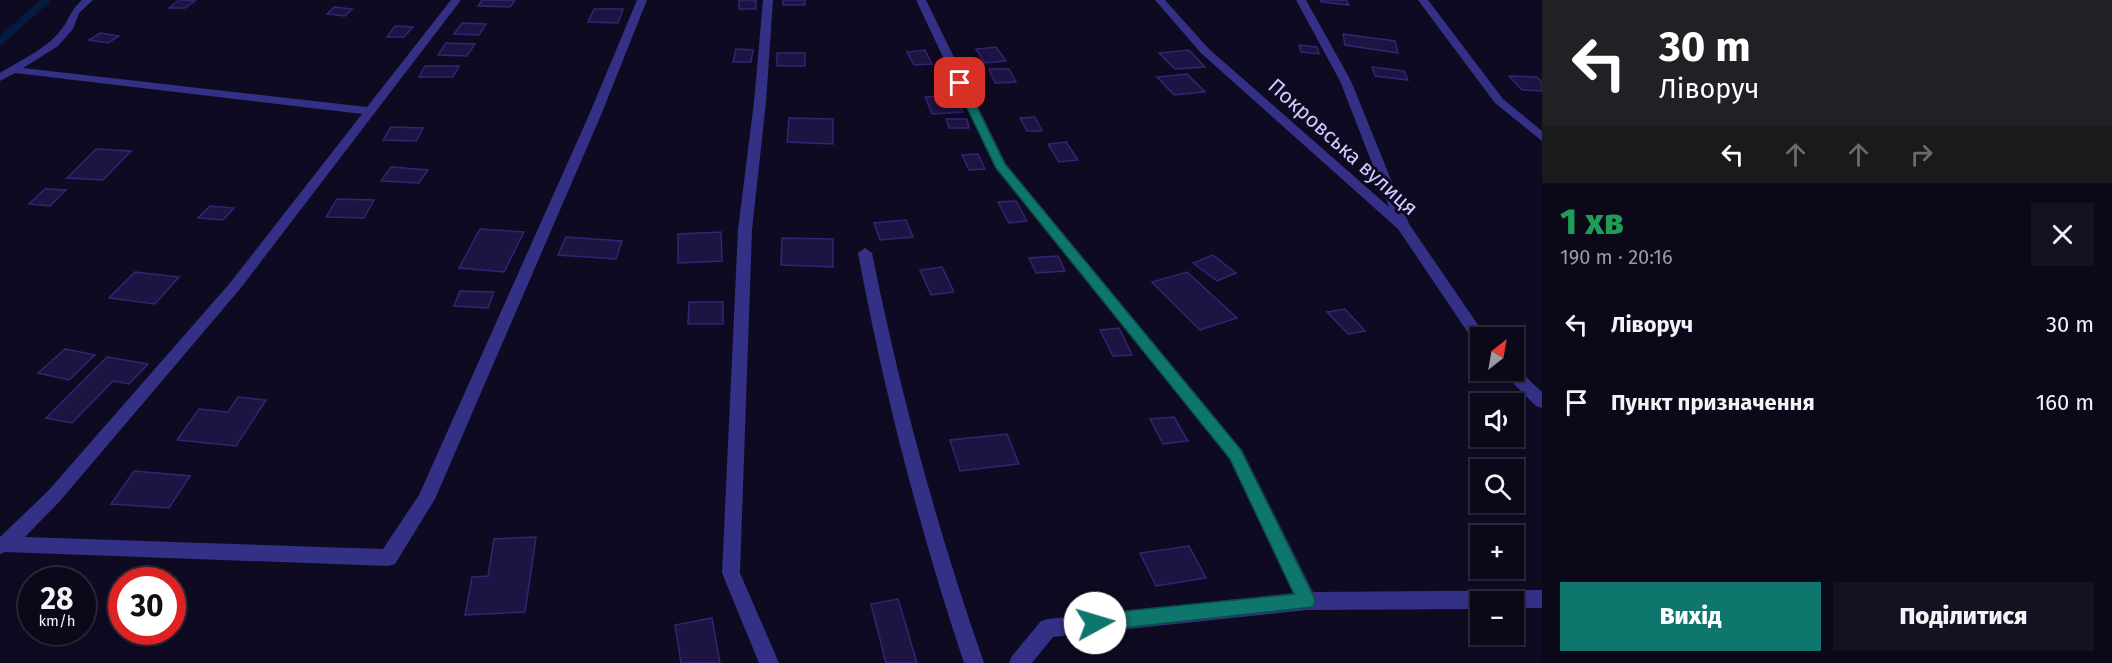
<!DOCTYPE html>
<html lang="uk">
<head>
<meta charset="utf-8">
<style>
  :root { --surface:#0a0819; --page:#131122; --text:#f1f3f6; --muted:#999aa2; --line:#2a2938; --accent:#0f766e }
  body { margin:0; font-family:"Fira Sans",sans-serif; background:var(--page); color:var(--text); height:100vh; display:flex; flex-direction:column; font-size:22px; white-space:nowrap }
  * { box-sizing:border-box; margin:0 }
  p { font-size:20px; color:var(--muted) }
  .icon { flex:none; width:33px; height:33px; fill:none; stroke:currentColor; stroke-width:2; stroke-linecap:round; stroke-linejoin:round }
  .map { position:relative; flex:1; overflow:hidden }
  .details { display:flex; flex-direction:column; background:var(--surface); width:570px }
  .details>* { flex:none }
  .hud { background:#202124; color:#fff; overflow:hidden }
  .needle { width:39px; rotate:31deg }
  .controls { position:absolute; left:1470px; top:327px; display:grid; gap:12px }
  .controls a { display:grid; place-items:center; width:54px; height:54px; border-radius:0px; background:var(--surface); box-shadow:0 2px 4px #0004,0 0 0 2px var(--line); font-size:30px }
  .speed { position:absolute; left:18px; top:567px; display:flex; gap:12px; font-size:30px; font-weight:700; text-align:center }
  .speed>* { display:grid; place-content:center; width:78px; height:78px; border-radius:50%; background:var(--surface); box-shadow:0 2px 4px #0004,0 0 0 2px var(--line); line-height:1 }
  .speed small { font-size:15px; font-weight:400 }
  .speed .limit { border:9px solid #d22; background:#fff; color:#111 }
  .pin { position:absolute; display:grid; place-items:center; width:51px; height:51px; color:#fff; margin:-26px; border-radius:12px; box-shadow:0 3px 9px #0006 }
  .me { position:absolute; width:66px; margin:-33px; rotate:84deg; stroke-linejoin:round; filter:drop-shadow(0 0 4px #0008) }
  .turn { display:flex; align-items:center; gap:21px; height:126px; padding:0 18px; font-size:27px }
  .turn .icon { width:78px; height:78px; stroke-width:2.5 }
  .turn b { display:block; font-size:42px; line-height:51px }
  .lanes { display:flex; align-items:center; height:57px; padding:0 18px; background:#0003; justify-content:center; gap:30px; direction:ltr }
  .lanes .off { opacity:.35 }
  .round { display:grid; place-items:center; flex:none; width:63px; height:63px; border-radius:0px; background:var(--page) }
  .summary { display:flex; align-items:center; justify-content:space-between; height:102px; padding:0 18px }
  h1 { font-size:36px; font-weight:800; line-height:45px; color:#1e9e55 }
  .action { display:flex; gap:12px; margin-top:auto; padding:12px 18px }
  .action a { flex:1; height:69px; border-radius:0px; background:var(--accent); color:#fff; font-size:24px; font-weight:800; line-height:69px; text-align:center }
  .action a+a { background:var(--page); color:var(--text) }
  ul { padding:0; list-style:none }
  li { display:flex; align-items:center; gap:18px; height:78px; padding:0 18px }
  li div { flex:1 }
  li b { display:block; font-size:22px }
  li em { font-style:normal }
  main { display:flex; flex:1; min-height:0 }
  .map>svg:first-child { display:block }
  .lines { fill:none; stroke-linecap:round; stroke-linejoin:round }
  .stream { stroke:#041a40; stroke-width:8 }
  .building { fill:#1e1444; stroke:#342472; stroke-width:1.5 }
  .minor { fill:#343085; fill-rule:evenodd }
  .route { fill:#0f766e; stroke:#0a4d48; stroke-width:1.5 }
  .labels { text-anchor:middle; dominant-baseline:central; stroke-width:6; stroke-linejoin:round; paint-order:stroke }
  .street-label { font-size:21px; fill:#d0caff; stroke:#0e0a21 }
</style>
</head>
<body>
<main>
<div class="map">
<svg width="1542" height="663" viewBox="0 0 1542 663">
  <rect width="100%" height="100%" fill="#0e0a21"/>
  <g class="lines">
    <path class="stream" d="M0,41L46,0"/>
  </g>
  <g class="building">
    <path d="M179,0H186L195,1L185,8H169Z"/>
    <path d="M482,0H515L510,7L478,6Z"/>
    <rect x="739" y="0" width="17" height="9"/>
    <rect x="783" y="0" width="22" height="5"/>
    <path d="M1320,0H1346L1349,5L1321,2Z"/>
    <path d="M334,7L352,9L345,16L327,14Z"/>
    <path d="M594,9H623L618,23L588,22Z"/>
    <path d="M462,23L486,24L479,35L454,34Z"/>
    <path d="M395,26L413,27L404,37H387Z"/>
    <path d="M100,33L119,36L108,43L89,40Z"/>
    <path d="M1343,34L1395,41L1398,53L1345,45Z"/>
    <path d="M446,43L475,44L467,56L438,55Z"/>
    <path d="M1299,45L1317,47L1319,54L1301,52Z"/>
    <path d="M996,47L1006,61L985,63L976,49Z"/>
    <path d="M736,49L753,50L751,62H733Z"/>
    <path d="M925,50L932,64L914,65L907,52Z"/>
    <path d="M1189,50L1205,67L1175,69L1159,53Z"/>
    <rect x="777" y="53" width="28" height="13"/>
    <path d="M425,66H459L453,77H419Z"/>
    <path d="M1372,67L1404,71L1408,80L1375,76Z"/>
    <path d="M989,69H1009L1016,82L995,83Z"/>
    <path d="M1187,74L1205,92L1174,95L1157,77Z"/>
    <path d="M1509,76L1537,77L1542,82V91L1522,90Z"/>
    <path d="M954,95L963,112L932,114L925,97Z"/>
    <path d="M1035,117L1042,131H1027L1020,118Z"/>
    <path d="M789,118L833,119V144L787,142Z"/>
    <path d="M946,119H967L969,128H949Z"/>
    <path d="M391,127L423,128L416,141L383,140Z"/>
    <path d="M1066,142L1078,160L1059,162L1048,144Z"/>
    <path d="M96,149L131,151L103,180L67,178Z"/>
    <path d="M978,154L985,169L969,170L962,155Z"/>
    <path d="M391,167L428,170L419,183L381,181Z"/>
    <path d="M45,189L66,190L50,206L29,204Z"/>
    <path d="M337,199L374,200L364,218L326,217Z"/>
    <path d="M1016,201L1027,221L1009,223L998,202Z"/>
    <path d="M210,206L234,208L223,220L198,218Z"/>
    <path d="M906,220L913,237L880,240L874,223Z"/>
    <path d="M480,229L524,232L504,272L459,268Z"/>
    <path d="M721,232L722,261L678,263V234Z"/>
    <path d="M566,237L622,241L616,259L558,255Z"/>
    <path d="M782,238L833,239V267L781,265Z"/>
    <path d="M1213,255L1236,273L1217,281L1193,263Z"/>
    <path d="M1058,256L1065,271L1036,273L1029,258Z"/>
    <path d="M942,267L954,292L931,295L920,270Z"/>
    <path d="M135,272L179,277L155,304L109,298Z"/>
    <path d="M1187,272L1237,318L1200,330L1152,282Z"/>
    <path d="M460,291L494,292L488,308L454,306Z"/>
    <path d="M689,302H723V324H688Z"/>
    <path d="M1345,309L1365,331L1348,334L1327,312Z"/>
    <path d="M1119,328L1132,355L1113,356L1100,330Z"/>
    <path d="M65,349L95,355L69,380L38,373Z"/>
    <path d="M107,357L148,364L129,384L113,381L72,423L46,418Z"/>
    <path d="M238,397L266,400L236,446L177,440L199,409L228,412Z"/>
    <path d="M1174,417L1188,441L1163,444L1150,419Z"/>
    <path d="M1007,434L1019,464L960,471L950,440Z"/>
    <path d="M134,471L190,476L169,508L111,504Z"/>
    <path d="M536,537L525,612L465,615L472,577L488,576L494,539Z"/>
    <path d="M1189,546L1206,578L1156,586L1140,553Z"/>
    <path d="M898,599L917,663H886L871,604Z"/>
    <path d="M712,618L720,663H681L675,625Z"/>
  </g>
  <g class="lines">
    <g class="minor">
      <path d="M82,0H93L79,13L73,29L58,46L23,68L367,107L451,0H461L240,289L60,501L25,537L383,549L419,495L589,115L637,0H647L601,115L435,499L395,564L388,566L5,552L0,554V537L48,491L230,283L362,114L15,73L0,81V73C21,60 46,49 61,30C70,19 69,12 82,0Z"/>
      <path d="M763,0H773L766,102L752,230L740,573L779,663H759L722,573L738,230L754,102Z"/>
      <path d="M916,0H926L1006,164L1242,450L1313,592L1542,590V608H1514V602H1480V609L1307,610L1053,637L1032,663H1009L1012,656L1041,621L1048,619L1293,593L1230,459L994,165Z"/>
      <path d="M1155,0H1165L1209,49L1389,207L1340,81L1296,0H1306L1351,81L1409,224L1485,335L1487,338H1480V344L1475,343L1398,229L1201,53Z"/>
      <path d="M1418,0H1428L1503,99L1542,131V141L1495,103Z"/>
      <path d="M865,248L872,253C900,392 937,529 984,663H964C919,528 884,392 858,253Z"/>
      <path d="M1514,366L1542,392V408L1536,406L1500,370H1514Z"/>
    </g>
  </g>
  <path class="route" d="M960,80L965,83L1005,164L1241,450L1313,595L1315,601L1313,607L1095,631L1089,629L1086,623L1089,617L1095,614L1294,594L1230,459L996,168L955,83Z"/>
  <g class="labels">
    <g class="street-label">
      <text transform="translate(1343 147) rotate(42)">Покровська вулиця</text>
    </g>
  </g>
</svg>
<div class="controls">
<a><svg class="needle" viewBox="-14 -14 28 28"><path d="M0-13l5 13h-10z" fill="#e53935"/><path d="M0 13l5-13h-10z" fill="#999aa2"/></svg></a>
<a><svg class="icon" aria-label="sound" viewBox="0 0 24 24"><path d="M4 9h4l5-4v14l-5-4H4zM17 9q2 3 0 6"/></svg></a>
<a><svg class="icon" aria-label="search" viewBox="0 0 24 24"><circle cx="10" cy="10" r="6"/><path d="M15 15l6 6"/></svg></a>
<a>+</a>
<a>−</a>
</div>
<div class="speed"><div>28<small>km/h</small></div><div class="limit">30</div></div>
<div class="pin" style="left:960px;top:83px;background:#d93025"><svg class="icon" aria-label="arrive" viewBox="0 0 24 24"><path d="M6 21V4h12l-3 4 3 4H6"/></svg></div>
<svg class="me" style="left:1095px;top:623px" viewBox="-20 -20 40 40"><circle r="19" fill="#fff"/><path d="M0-13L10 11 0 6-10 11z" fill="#0f766e"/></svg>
</div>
<section class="details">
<div class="hud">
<div class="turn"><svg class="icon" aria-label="left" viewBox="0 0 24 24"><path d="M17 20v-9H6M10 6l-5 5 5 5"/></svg><div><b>30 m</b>Ліворуч</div></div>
<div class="lanes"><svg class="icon" aria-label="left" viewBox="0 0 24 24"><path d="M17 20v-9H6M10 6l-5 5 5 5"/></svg><svg class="icon off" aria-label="ahead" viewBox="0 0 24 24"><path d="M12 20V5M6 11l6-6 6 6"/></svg><svg class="icon off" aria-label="ahead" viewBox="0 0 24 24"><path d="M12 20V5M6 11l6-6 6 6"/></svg><svg class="icon off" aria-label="right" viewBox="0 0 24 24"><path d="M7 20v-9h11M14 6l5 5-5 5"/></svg></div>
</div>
<div class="summary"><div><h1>1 хв</h1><p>190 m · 20:16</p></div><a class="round"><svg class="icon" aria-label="close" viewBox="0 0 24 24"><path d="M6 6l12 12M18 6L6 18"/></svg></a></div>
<ul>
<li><svg class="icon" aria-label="left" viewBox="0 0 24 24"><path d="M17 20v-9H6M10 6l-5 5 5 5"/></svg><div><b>Ліворуч</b></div><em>30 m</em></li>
<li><svg class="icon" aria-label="arrive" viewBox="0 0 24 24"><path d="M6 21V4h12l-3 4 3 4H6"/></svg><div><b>Пункт призначення</b></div><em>160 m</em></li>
</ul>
<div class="action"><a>Вихід</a><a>Поділитися</a></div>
</section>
</main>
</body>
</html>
